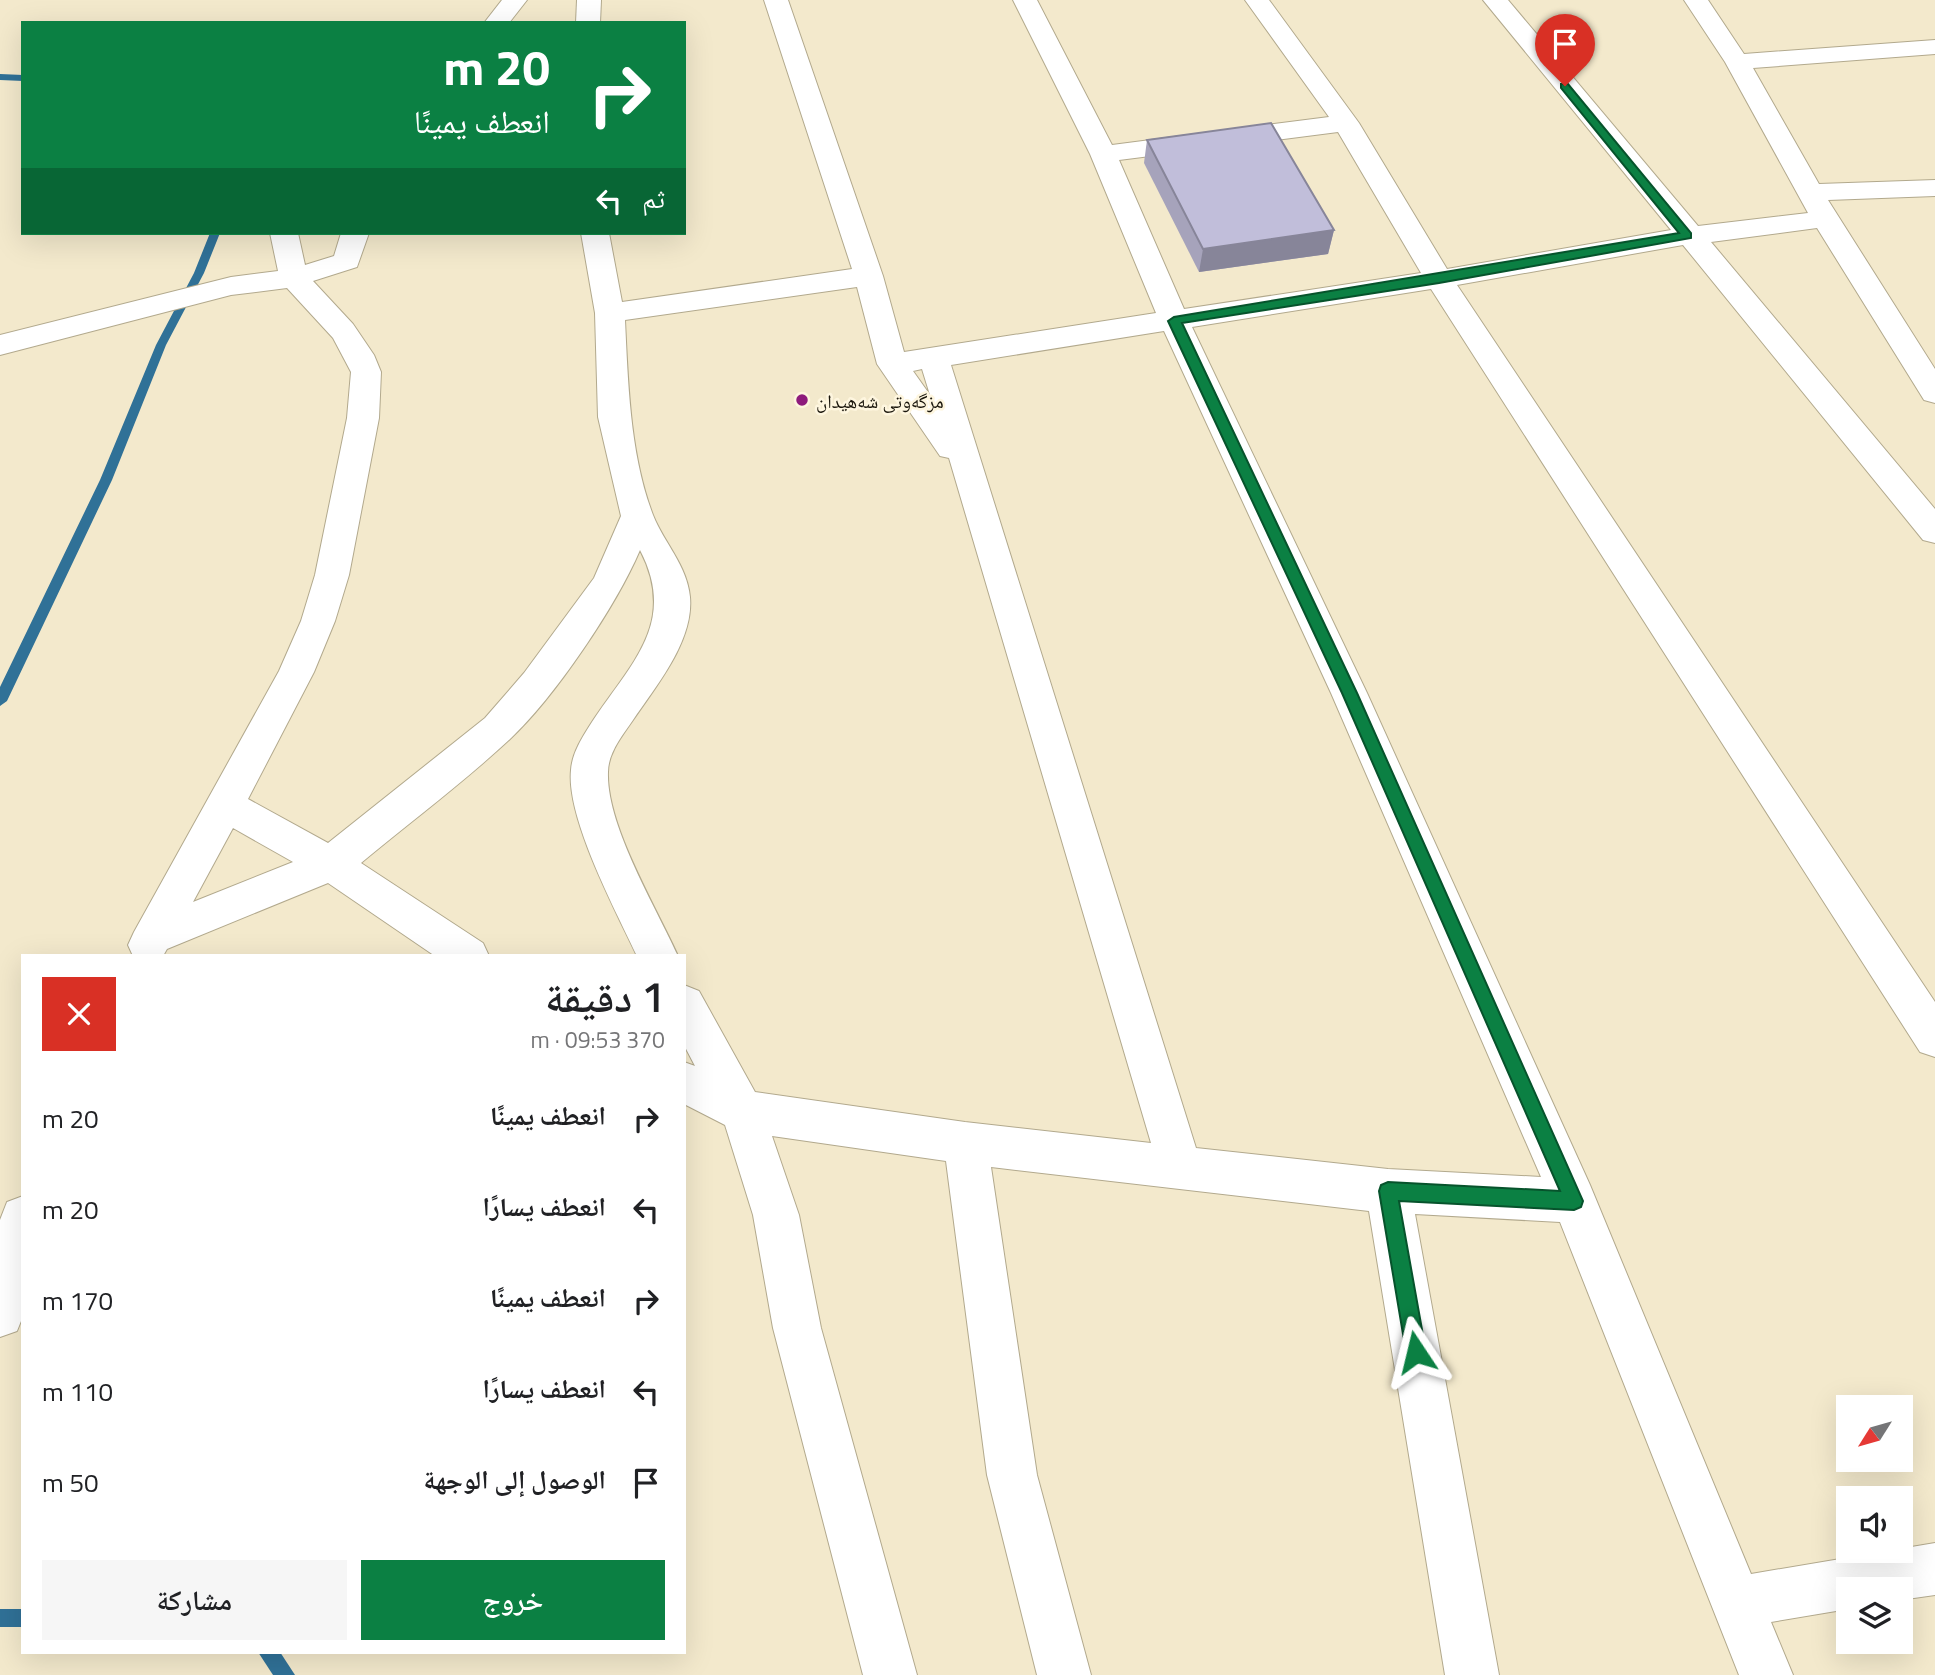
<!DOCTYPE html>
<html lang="ar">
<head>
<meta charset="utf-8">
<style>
  :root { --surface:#fff; --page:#f6f6f6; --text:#202124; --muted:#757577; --accent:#0b8043 }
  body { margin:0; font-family:"Titillium Web","Noto Naskh Arabic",sans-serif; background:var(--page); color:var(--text); direction:rtl; height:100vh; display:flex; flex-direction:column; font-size:26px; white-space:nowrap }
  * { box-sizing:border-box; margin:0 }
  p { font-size:23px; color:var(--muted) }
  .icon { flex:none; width:38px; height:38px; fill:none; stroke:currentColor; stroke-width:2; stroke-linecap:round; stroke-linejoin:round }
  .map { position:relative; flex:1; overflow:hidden; direction:ltr }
  .sheet { position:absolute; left:21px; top:954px; width:665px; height:700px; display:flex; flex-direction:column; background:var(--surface); border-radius:0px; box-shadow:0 7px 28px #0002; direction:rtl }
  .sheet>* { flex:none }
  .hud { position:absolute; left:21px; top:21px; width:665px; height:214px; border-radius:0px; box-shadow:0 7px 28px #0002; direction:rtl; background:#0b8043; color:#fff; overflow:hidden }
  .needle { width:46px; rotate:233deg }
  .fabs { position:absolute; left:1836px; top:1395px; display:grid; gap:14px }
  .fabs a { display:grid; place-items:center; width:77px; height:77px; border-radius:0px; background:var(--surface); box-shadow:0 7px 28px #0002; font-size:35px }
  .pin { position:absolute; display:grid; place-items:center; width:60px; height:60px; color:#fff; margin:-72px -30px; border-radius:50% 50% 50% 0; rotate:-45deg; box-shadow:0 0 7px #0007 }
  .pin .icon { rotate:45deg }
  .me { position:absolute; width:77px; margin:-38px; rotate:350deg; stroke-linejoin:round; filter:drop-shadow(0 0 5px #0008) }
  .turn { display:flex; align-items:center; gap:24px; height:147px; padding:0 21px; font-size:32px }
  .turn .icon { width:91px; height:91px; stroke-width:2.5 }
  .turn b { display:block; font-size:49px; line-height:60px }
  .then { display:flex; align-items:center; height:66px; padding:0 21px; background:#0003; gap:14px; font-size:26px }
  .round { display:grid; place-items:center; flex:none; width:74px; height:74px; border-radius:0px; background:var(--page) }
  .headline { display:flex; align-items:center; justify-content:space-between; height:119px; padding:0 21px }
  h1 { font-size:42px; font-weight:600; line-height:52px }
  .action { display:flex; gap:14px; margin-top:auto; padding:14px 21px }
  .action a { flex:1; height:80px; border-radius:0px; background:var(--accent); color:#fff; font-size:28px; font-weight:600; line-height:80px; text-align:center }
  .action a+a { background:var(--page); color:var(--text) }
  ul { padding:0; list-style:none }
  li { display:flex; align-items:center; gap:21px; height:91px; padding:0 21px }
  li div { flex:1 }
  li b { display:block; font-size:26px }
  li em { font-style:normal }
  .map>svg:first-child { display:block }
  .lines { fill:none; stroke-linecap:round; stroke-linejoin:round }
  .stream { fill:#307197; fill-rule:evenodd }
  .minor-casing { stroke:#b2a98d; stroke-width:2 }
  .minor { fill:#fff; fill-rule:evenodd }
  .wall { fill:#a6a3bb }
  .shaded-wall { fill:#878599 }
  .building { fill:#c1beda; stroke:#878599; stroke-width:2 }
  .route { fill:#0b8043; stroke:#07532c; stroke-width:2 }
  .poi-dot { fill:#8e1b7c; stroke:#fef6df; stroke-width:2.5 }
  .labels { text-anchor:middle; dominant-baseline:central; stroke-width:5; stroke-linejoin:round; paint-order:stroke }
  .poi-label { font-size:19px; fill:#1a160c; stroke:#fef6df; text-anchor:start }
</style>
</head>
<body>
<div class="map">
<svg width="1935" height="1675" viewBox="0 0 1935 1675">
  <rect width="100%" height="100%" fill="#f3e9cc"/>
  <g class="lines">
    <g class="stream">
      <path d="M0,74L23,75V81L0,80Z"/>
      <path d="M210,233H220L204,273L166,345L112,480L7,701L0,706V687L100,480L156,345L194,273Z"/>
      <rect x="0" y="1609" width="23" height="18"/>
      <path d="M258,1652H280L295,1675H273Z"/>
    </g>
    <defs>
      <g id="minor">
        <path d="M502,0H527L509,23H484Z"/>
        <path d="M577,0H601L600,23H576Z"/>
        <path d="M764,0H788L883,276L904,352L1156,313L1090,154L1013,0H1037L1112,145L1329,117L1245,0H1269L1359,123L1447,269L1671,230L1483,0H1508L1698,226L1808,213L1725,62L1684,0H1708L1744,54L1935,40V54L1753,68L1819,184L1935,180V196L1828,200L1935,369V403L1924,400L1817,228L1711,242L1935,509V543L1923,540L1683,245L1457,285L1935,1002V1057L1920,1052L1431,289L1192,327L1367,693L1590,1185L1751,1574L1935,1543V1595L1900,1600V1589H1848V1609L1771,1622L1793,1675H1739L1560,1222L1415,1214L1499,1675H1445L1369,1211L991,1167L1037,1475L1091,1675H1037L987,1475L946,1161L772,1136L799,1215L821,1328L917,1675H863L773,1328L753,1215L725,1125L684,1104V1062L695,1066L684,1045V985L699,991L755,1092L965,1122L1151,1143L949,458L940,456L877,364L857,287L625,320C628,383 630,455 653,515C664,543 687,565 690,597C694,641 656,686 633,720C622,736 608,753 608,772C606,825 656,907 678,956H637C616,911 566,818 571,770C572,753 583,736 592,722C631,663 678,623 640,550C616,606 555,697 510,739C463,783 410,822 361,863L483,943L489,956H435L328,883L167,949L163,956H133L128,945L134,932L279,671L301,621L315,575L347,418L351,372L333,338L287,288L231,295L0,355V335L231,277L278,271L270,233H298L305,265L334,256L341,233H369L357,267L313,281L353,324L374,355L381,372L379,418L349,575L335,621L314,672L248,799L328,843L485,718L524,673L594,578L621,516L598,417L595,313L581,233H609L622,302L852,269ZM1338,132L1421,273L1184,309L1119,160ZM1164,331L1331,693L1541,1177L1388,1169L1196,1148L951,365ZM922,369L930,395L913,371ZM233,828L293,862L193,902Z"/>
        <path d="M23,1196V1316L17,1331L0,1337V1220L7,1202Z"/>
      </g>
    </defs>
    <use href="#minor" class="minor-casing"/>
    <use href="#minor" class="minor"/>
  </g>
  <path class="wall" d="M1147,140L1334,230L1328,254L1199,272L1144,163Z"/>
  <path class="shaded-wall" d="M1334,230L1328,254L1199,272L1203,249Z"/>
  <path class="building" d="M1271,123L1334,230L1203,249L1147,140Z"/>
  <path class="route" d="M1561,84H1568L1691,233V238L1439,283L1182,323L1357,693L1583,1201L1581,1207L1574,1210L1399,1201L1426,1352L1423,1359L1416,1362L1409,1359L1406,1352L1379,1191L1381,1185L1388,1182L1560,1191L1342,693L1168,321L1174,317L1679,233L1561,88Z"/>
  <circle class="poi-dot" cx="802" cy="400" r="7"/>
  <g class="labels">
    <g class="poi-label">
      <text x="816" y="400">مزگەوتی شەهیدان</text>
    </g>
  </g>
</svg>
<div class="fabs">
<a><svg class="needle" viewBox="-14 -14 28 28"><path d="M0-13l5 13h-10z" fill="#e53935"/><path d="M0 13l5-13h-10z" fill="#757577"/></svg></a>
<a><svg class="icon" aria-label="sound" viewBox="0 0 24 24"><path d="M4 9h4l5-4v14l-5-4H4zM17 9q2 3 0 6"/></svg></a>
<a><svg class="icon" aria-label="layers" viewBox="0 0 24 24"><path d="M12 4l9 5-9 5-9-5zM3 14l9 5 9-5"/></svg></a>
</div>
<div class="pin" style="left:1565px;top:86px;background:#d93025"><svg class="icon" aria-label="arrive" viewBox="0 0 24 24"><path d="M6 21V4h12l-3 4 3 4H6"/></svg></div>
<svg class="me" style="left:1416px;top:1352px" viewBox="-20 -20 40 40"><path d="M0-17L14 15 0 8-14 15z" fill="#0b8043" stroke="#fff" stroke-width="4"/></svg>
<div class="hud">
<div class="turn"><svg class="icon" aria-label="right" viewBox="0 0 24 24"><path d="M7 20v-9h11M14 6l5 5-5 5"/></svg><div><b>20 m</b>انعطف يمينًا</div></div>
<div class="then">ثم<svg class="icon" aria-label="left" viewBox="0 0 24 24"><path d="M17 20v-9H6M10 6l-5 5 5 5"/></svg></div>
</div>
<section class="sheet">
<div class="headline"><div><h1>1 دقيقة</h1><p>370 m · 09:53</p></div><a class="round" style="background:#d93025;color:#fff"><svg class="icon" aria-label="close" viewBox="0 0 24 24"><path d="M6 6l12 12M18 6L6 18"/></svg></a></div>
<ul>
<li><svg class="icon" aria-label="right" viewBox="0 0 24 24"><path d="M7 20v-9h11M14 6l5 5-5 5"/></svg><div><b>انعطف يمينًا</b></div><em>20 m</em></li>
<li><svg class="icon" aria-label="left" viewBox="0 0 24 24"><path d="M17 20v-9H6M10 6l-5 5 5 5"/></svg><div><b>انعطف يسارًا</b></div><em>20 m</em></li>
<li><svg class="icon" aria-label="right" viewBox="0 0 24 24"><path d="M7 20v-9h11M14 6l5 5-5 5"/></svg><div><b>انعطف يمينًا</b></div><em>170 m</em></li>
<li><svg class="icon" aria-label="left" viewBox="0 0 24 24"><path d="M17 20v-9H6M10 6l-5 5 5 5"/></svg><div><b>انعطف يسارًا</b></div><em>110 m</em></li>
<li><svg class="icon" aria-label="arrive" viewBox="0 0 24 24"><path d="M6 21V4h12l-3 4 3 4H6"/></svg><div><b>الوصول إلى الوجهة</b></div><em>50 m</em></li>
</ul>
<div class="action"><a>خروج</a><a>مشاركة</a></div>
</section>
</div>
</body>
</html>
